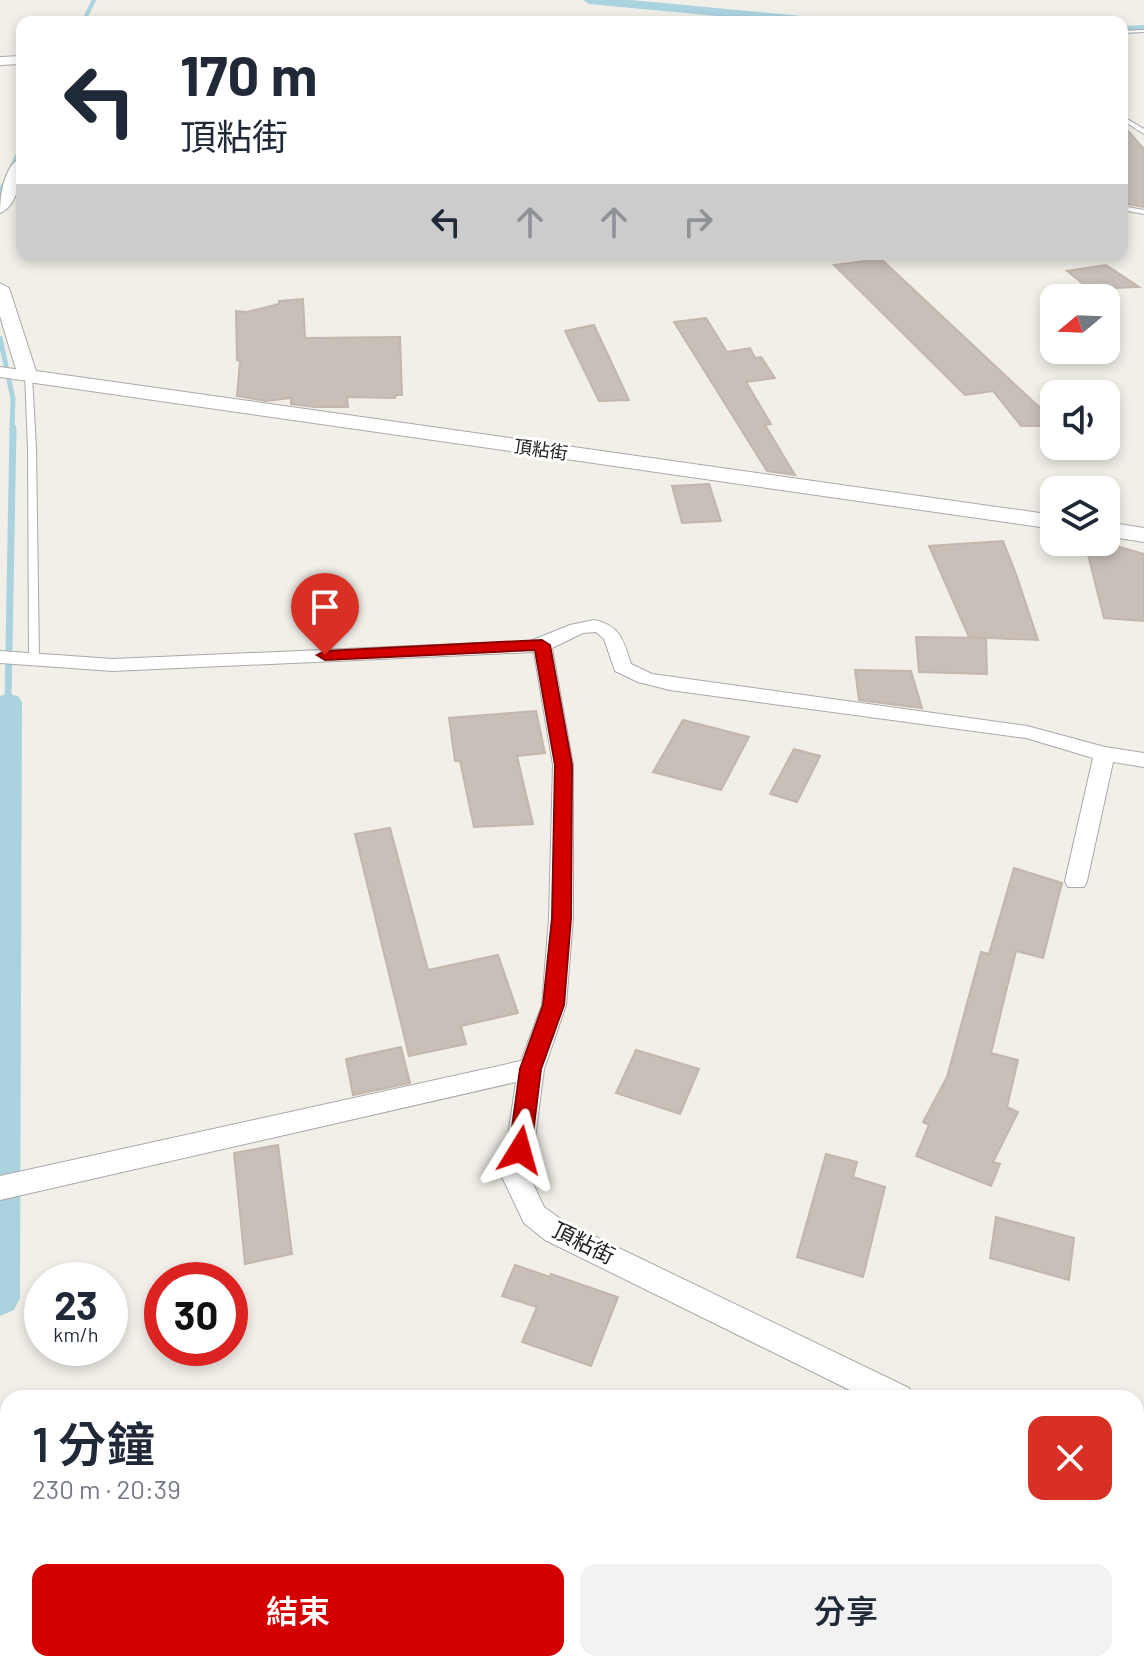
<!DOCTYPE html>
<html lang="zh-TW">
<head>
<meta charset="utf-8">
<style>
  :root { --surface:#fff; --page:#f2f2f3; --text:#1f2937; --muted:#747a83; --accent:#d40000 }
  body { margin:0; font-family:Barlow,"Noto Sans TC",sans-serif; background:var(--page); color:var(--text); height:100vh; display:flex; flex-direction:column; font-size:30px; white-space:nowrap }
  * { box-sizing:border-box; margin:0 }
  p { font-size:26px; color:var(--muted) }
  .icon { flex:none; width:44px; height:44px; fill:none; stroke:currentColor; stroke-width:2; stroke-linecap:round; stroke-linejoin:round }
  .map { position:relative; flex:1; overflow:hidden }
  .panel { position:absolute; left:0px; top:1390px; width:1144px; height:282px; display:flex; flex-direction:column; background:var(--surface); border-radius:24px 24px 0 0; box-shadow:0 4px 12px #0003 }
  .panel>* { flex:none }
  .top-card { position:absolute; left:16px; top:16px; width:1112px; height:244px; border-radius:16px; box-shadow:0 4px 12px #0003; background:#fff; color:var(--text); overflow:hidden }
  .needle { width:52px; rotate:251deg }
  .buttons { position:absolute; left:1040px; top:284px; display:grid; gap:16px }
  .buttons a { display:grid; place-items:center; width:80px; height:80px; border-radius:16px; background:var(--surface); box-shadow:0 4px 12px #0003; font-size:40px }
  .speed { position:absolute; left:24px; top:1262px; display:flex; gap:16px; font-size:40px; font-weight:700; text-align:center }
  .speed>* { display:grid; place-content:center; width:104px; height:104px; border-radius:50%; background:var(--surface); box-shadow:0 4px 12px #0003; line-height:1 }
  .speed small { font-size:20px; font-weight:400 }
  .speed .limit { border:12px solid #d22; background:#fff; color:#111 }
  .pin { position:absolute; display:grid; place-items:center; width:68px; height:68px; color:#fff; margin:-82px -34px; border-radius:50% 50% 50% 0; rotate:-45deg; box-shadow:0 0 8px #0007 }
  .pin .icon { rotate:45deg }
  .me { position:absolute; width:88px; margin:-44px; rotate:8deg; stroke-linejoin:round; filter:drop-shadow(0 0 6px #0008) }
  .turn { display:flex; align-items:center; gap:28px; height:168px; padding:0 32px; font-size:36px }
  .turn .icon { width:104px; height:104px; stroke-width:2.5 }
  .turn b { display:block; font-size:56px; line-height:68px }
  .lanes { display:flex; align-items:center; height:76px; padding:0 32px; background:#0003; justify-content:center; gap:40px; direction:ltr }
  .lanes .off { opacity:.35 }
  .round { display:grid; place-items:center; flex:none; width:84px; height:84px; border-radius:16px; background:var(--page) }
  .headline { display:flex; align-items:center; justify-content:space-between; height:136px; padding:0 32px }
  h1 { font-size:48px; font-weight:600; line-height:60px }
  .cta { display:flex; gap:16px; margin-top:auto; padding:16px 32px }
  .cta a { flex:1; height:92px; border-radius:16px; background:var(--accent); color:#fff; font-size:32px; font-weight:600; line-height:92px; text-align:center }
  .cta a+a { background:var(--page); color:var(--text) }
  .map>svg:first-child { display:block }
  .lines { fill:none; stroke-linecap:round; stroke-linejoin:round }
  .stream-far2 { stroke:#aad3df; stroke-width:4 }
  .stream-far1 { stroke:#aad3df; stroke-width:5 }
  .stream { stroke:#aad3df; stroke-width:7 }
  .canal { fill:#aad3df; fill-rule:evenodd }
  .building { fill:#c7bfb8; stroke:#c4b6ab; stroke-width:2 }
  .service-casing { stroke:#a9a9a9; stroke-width:2 }
  .minor-casing { stroke:#a9a9a9; stroke-width:2 }
  .tertiary-casing { stroke:#a9a9a9; stroke-width:2 }
  .service { fill:#fff; fill-rule:evenodd }
  .minor { fill:#fff; fill-rule:evenodd }
  .tertiary { fill:#fff; fill-rule:evenodd }
  .route { fill:#d40000; stroke:#8a0000; stroke-width:2 }
  .labels { text-anchor:middle; dominant-baseline:central; stroke-width:6; stroke-linejoin:round; paint-order:stroke }
  .far-street-label { font-size:18px; fill:#222; stroke:#fff }
  .street-label { font-size:22px; fill:#222; stroke:#fff }
</style>
</head>
<body>
<div class="map">
<svg width="1144" height="1671" viewBox="0 0 1144 1671">
  <rect width="100%" height="100%" fill="#f2efe9"/>
  <g class="lines">
    <g class="stream-far2">
      <path d="M83,22L94,0"/>
      <path d="M2,188L22,145"/>
    </g>
    <g class="stream-far1">
      <path d="M0,193L3,186"/>
      <path d="M0,338L13,399L12,430"/>
    </g>
    <path class="stream" d="M8,702L13,428"/>
    <g class="canal">
      <path d="M583,0H631L823,18L830,22H780L589,4Z"/>
      <path d="M1144,25V33L1122,34V26Z"/>
      <path d="M8,694L18,696L22,702L20,1298L14,1310L0,1316V696Z"/>
    </g>
  </g>
  <g class="building">
    <path d="M1122,124L1144,149V207L1122,203Z"/>
    <path d="M881,259L1054,421V426H1021L993,391L965,395L834,265Z"/>
    <path d="M1106,265L1139,287L1090,289L1067,271Z"/>
    <path d="M303,299L305,338L400,337L402,395H396L395,398L347,397L348,407H315L291,404V398L266,401L237,396L240,361L237,360L236,311L247,312L279,304V301Z"/>
    <path d="M706,318L727,352L750,348L755,358L761,357L775,378L746,382L771,424L765,425L795,475L767,471L674,322Z"/>
    <path d="M594,325L629,400L599,401L565,331Z"/>
    <path d="M709,484L721,521L682,523L672,486Z"/>
    <path d="M1003,541L1016,574L1038,640L969,637L929,546Z"/>
    <path d="M1086,547H1120L1144,554V621L1104,618Z"/>
    <path d="M916,637L986,638L987,674L919,672Z"/>
    <path d="M855,670L911,671L922,708L859,700Z"/>
    <path d="M536,711L545,753L517,756L533,824L474,827L460,761H455L449,718Z"/>
    <path d="M683,720L749,737L721,790L653,772Z"/>
    <path d="M794,749L820,756L797,802L770,794Z"/>
    <path d="M390,828L428,970L498,955L518,1013L461,1026L466,1044L409,1056L355,834Z"/>
    <path d="M1014,868L1062,883L1043,958L1016,951L991,1053L1018,1060L1007,1107L1018,1112L993,1162L1000,1164L991,1186L916,1156L929,1125L923,1122L947,1077L981,952L989,954Z"/>
    <path d="M401,1047L410,1083L353,1095L346,1059Z"/>
    <path d="M636,1050L699,1069L680,1114L616,1093Z"/>
    <path d="M278,1145L292,1254L245,1264L234,1153Z"/>
    <path d="M826,1154L857,1162L853,1177L885,1187L863,1277L797,1257Z"/>
    <path d="M996,1217L1074,1238L1069,1280L990,1258Z"/>
    <path d="M515,1265L550,1277L551,1274L618,1297L591,1366L522,1342L537,1307L502,1296Z"/>
  </g>
  <g class="lines">
    <defs>
      <g id="service">
        <path d="M1144,30V32L1122,33V31Z"/>
        <path d="M1122,116L1144,129V134L1122,120Z"/>
        <path d="M1122,206L1144,210V214L1122,210Z"/>
        <path d="M25,374L32,376L36,448L39,658L34,661L29,658L28,448Z"/>
      </g>
      <g id="minor">
        <path d="M0,367L28,371L36,376L28,381L0,377Z"/>
        <path d="M594,620C620,625 624,641 631,664L652,674L1027,726L1105,747L1144,753V767L1113,762L1087,881L1084,887H1068L1065,881L1093,758L1026,738L670,690L638,682L615,671L604,639L596,632L583,633L552,648L573,765V918L566,1005L544,1069L530,1177L544,1207L565,1222L909,1388L913,1398H866L545,1240L524,1223L502,1177L516,1082L0,1200V1176L521,1061L542,1005L549,918L553,765L534,652L113,671L0,663V651L113,659L530,641L570,625Z"/>
        <path d="M1136,1475L1144,1478V1510L1136,1507Z"/>
        <path d="M458,1664H492L494,1671H460Z"/>
      </g>
      <g id="tertiary">
        <path d="M22,56V64L0,65V57Z"/>
        <path d="M22,157C22,175 18,206 0,213C0,195 4,165 22,157Z"/>
        <path d="M0,283L9,288L36,371L1054,515V529L28,382L18,376L0,316Z"/>
        <path d="M1106,522L1144,528V542L1106,536Z"/>
      </g>
    </defs>
    <use href="#service" class="service-casing"/>
    <use href="#minor" class="minor-casing"/>
    <use href="#tertiary" class="tertiary-casing"/>
    <use href="#service" class="service"/>
    <use href="#minor" class="minor"/>
    <use href="#tertiary" class="tertiary"/>
  </g>
  <path class="route" d="M542,640L550,645L572,765L571,918L564,1005L541,1069L531,1150L528,1156L520,1159L512,1156L509,1150L520,1069L543,1005L552,918L555,765L535,650L325,660L317,655L325,651Z"/>
  <g class="labels">
    <g class="far-street-label">
      <text transform="translate(541 449) rotate(8)">頂粘街</text>
    </g>
    <g class="street-label">
      <text transform="translate(584 1242) rotate(26)">頂粘街</text>
    </g>
  </g>
</svg>
<div class="buttons">
<a><svg class="needle" viewBox="-14 -14 28 28"><path d="M0-13l5 13h-10z" fill="#e53935"/><path d="M0 13l5-13h-10z" fill="#747a83"/></svg></a>
<a><svg class="icon" aria-label="sound" viewBox="0 0 24 24"><path d="M4 9h4l5-4v14l-5-4H4zM17 9q2 3 0 6"/></svg></a>
<a><svg class="icon" aria-label="layers" viewBox="0 0 24 24"><path d="M12 4l9 5-9 5-9-5zM3 14l9 5 9-5"/></svg></a>
</div>
<div class="speed"><div>23<small>km/h</small></div><div class="limit">30</div></div>
<div class="pin" style="left:325px;top:655px;background:#d93025"><svg class="icon" aria-label="arrive" viewBox="0 0 24 24"><path d="M6 21V4h12l-3 4 3 4H6"/></svg></div>
<svg class="me" style="left:520px;top:1150px" viewBox="-20 -20 40 40"><path d="M0-17L14 15 0 8-14 15z" fill="#d40000" stroke="#fff" stroke-width="4"/></svg>
<div class="top-card">
<div class="turn"><svg class="icon" aria-label="left" viewBox="0 0 24 24"><path d="M17 20v-9H6M10 6l-5 5 5 5"/></svg><div><b>170 m</b>頂粘街</div></div>
<div class="lanes"><svg class="icon" aria-label="left" viewBox="0 0 24 24"><path d="M17 20v-9H6M10 6l-5 5 5 5"/></svg><svg class="icon off" aria-label="ahead" viewBox="0 0 24 24"><path d="M12 20V5M6 11l6-6 6 6"/></svg><svg class="icon off" aria-label="ahead" viewBox="0 0 24 24"><path d="M12 20V5M6 11l6-6 6 6"/></svg><svg class="icon off" aria-label="right" viewBox="0 0 24 24"><path d="M7 20v-9h11M14 6l5 5-5 5"/></svg></div>
</div>
<section class="panel">
<div class="headline"><div><h1>1 分鐘</h1><p>230 m · 20:39</p></div><a class="round" style="background:#d93025;color:#fff"><svg class="icon" aria-label="close" viewBox="0 0 24 24"><path d="M6 6l12 12M18 6L6 18"/></svg></a></div>
<div class="cta"><a>結束</a><a>分享</a></div>
</section>
</div>
</body>
</html>
